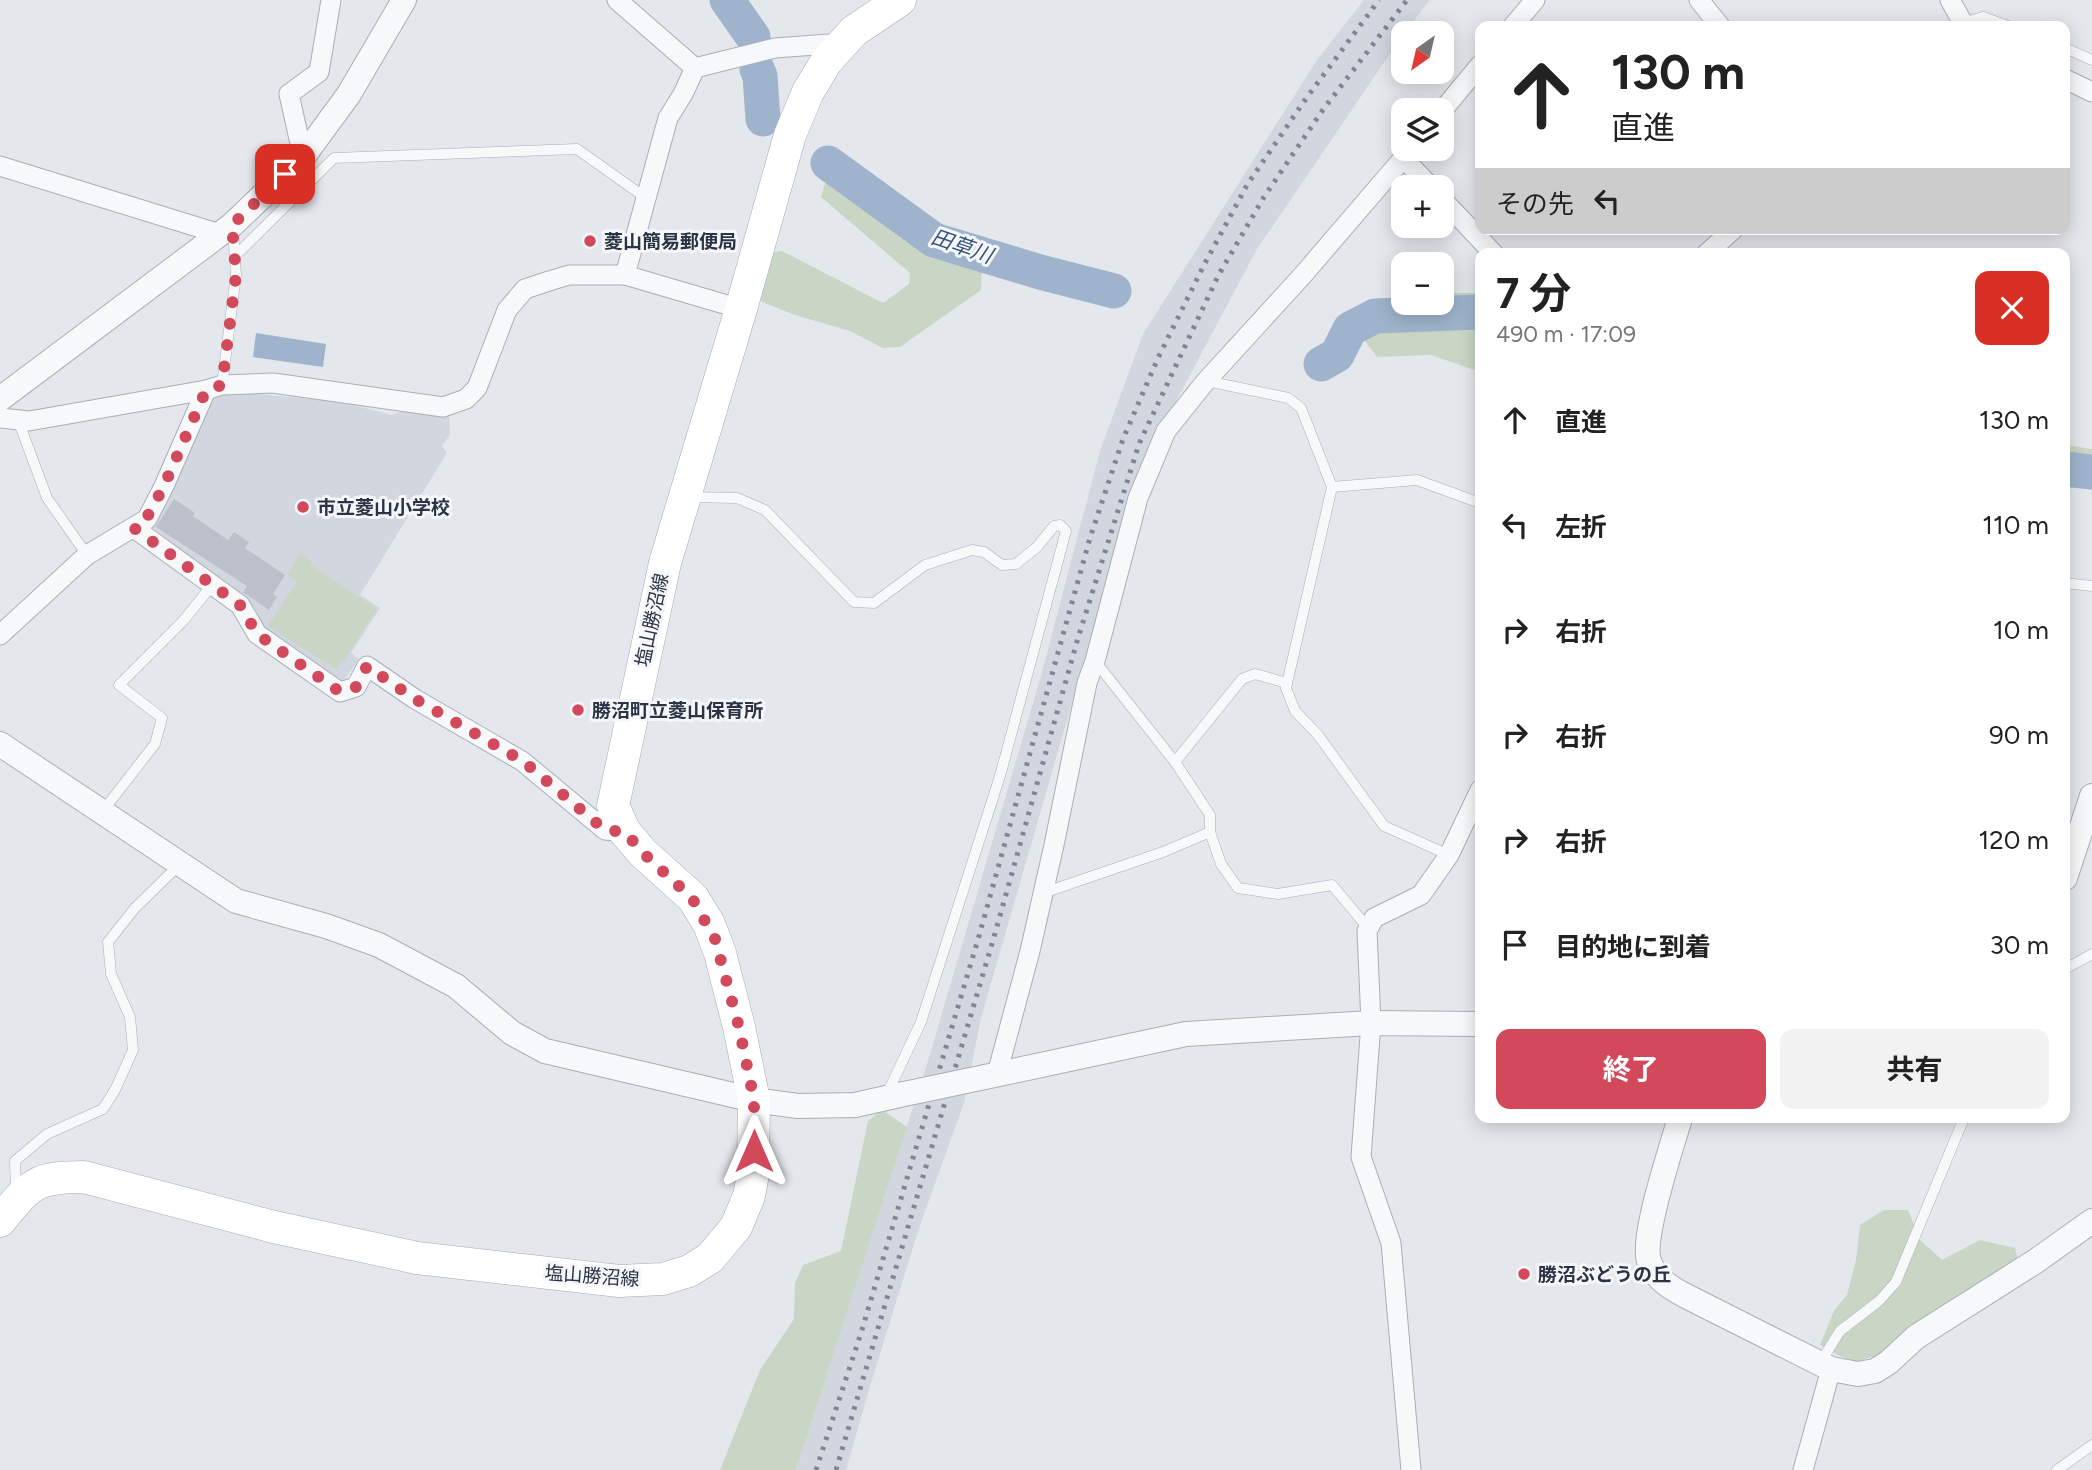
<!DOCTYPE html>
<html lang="ja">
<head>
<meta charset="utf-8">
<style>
  :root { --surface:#fff; --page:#f2f2f2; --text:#222; --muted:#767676; --accent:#d1495b }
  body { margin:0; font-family:Figtree,"Noto Sans JP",sans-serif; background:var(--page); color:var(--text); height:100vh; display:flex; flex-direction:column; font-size:26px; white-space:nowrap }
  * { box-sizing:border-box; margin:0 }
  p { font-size:23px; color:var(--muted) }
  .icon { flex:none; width:38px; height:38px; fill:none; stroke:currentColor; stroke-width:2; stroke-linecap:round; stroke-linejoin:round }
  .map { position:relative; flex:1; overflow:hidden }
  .sheet { position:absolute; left:1475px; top:248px; width:595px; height:875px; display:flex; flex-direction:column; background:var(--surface); border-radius:14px; box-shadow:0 4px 18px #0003 }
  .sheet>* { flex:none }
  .guide { position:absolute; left:1475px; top:21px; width:595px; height:214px; border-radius:14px; box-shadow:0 4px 18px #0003; background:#fff; color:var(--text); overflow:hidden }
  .needle { width:46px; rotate:214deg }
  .fabs { position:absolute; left:1391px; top:21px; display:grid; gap:14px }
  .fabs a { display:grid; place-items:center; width:63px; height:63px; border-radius:14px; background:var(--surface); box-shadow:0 4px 18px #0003; font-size:35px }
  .pin { position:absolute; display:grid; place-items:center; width:60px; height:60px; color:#fff; margin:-30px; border-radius:14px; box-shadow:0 4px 10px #0006 }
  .me { position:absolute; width:77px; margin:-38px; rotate:0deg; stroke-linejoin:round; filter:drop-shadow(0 0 5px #0008) }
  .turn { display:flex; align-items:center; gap:24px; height:147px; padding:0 21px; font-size:32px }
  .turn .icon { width:91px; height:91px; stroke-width:2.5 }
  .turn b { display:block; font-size:49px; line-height:60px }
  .then { display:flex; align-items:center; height:66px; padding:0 21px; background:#0003; gap:14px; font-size:26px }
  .round { display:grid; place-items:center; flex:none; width:74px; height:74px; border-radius:14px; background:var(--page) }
  .headline { display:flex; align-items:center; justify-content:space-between; height:119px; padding:0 21px }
  h1 { font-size:42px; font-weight:700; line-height:52px }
  .primary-button { display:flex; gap:14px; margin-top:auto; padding:14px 21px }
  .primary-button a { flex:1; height:80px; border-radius:14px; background:var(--accent); color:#fff; font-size:28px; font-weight:700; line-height:80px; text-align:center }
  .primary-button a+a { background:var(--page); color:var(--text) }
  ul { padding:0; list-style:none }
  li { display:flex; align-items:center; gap:21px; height:105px; padding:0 21px }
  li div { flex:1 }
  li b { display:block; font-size:26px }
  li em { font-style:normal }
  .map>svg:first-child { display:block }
  .built { fill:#d2d6de }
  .green { fill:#c9d6c5 }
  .water { fill:#9fb4cc }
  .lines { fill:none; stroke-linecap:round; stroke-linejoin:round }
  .river { stroke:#9fb4cc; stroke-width:35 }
  .building { fill:#bbc0ca }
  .service-casing { stroke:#a9aeb7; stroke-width:11 }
  .minor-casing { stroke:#a9aeb7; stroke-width:21 }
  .tertiary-casing { stroke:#a9aeb7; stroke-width:26 }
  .primary-casing { stroke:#a3abb8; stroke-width:33 }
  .service { stroke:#f7f8fa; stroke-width:10 }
  .minor { stroke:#f7f8fa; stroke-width:19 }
  .tertiary { stroke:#f7f8fa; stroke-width:24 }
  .primary { stroke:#fff; stroke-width:32 }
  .rail { stroke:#7d8696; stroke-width:5; stroke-dasharray:3.5 7; stroke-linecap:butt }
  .tertiary-bridge-casing { stroke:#a9aeb7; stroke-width:26; stroke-linecap:butt }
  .tertiary-bridge { stroke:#f7f8fa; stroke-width:24 }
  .route { stroke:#d1495b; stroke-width:12; stroke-dasharray:0 21.6 }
  .poi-dot { fill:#d1495b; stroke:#f4f6f9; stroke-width:2.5 }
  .labels { text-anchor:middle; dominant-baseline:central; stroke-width:6; stroke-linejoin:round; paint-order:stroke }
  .poi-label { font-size:19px; font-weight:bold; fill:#2b3445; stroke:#f4f6f9; text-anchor:start }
  .street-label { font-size:19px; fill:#2b3445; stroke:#f4f6f9 }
  .water-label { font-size:21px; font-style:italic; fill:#34527a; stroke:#f4f6f9 }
</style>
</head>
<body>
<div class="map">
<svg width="2092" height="1470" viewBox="0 0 2092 1470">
  <rect width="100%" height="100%" fill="#e4e7ec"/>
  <g class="built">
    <path d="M1364,0H1430L1404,33L1257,249L1149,452L1110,571L981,1018L964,1103L920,1225L870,1386L846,1470H796L928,1061L1041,676L1100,451L1143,334L1317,60Z"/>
    <path d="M243,388L247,393L343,402L391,415L407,410L449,415L450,435L442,446L447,453L360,595L380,608L351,653L359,659L344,680L337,683L262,633L256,610L154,529L152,521L212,399Z"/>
  </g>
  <g class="green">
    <path d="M864,168L898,196L956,253L982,265L981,290L900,347L883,348L850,331L795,315L762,302L756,290L764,254L782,251L883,303L909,284L910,273L821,197L827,177Z"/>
    <path d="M1442,293H1480V372L1431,355L1377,357L1365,341L1362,331L1382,303L1403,298L1404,303H1442Z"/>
    <path d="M2065,445L2092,449V482L2065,490Z"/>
    <path d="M300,554L312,562L311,565L377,609L344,660L323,646L342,660L336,669L268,626L297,582L287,574Z"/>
    <path d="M882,1110L907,1127L796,1470H720L760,1370L794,1319L795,1283L803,1265L841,1251L868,1121Z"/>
    <path d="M1884,1210H1908L1920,1240L1942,1260L1980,1240L2015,1248L2018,1260L1884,1353L1856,1362L1838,1355L1820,1345L1834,1311L1847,1295L1856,1260L1860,1225Z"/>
  </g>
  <path class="water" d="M256,333L326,344L323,367L253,357Z"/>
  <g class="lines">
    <g class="river">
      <path d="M727,0L753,37"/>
      <path d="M757,69L760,76L763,119"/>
      <path d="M828,163L934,240L1040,272L1114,291"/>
      <path d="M1321,364L1337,355L1350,329L1375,316L1480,312"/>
      <path d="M2065,469L2092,472"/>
    </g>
  </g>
  <path class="building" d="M174,499L195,513L193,516L228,540L234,532L249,542L245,548L285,575L273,594L277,597L269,610L243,592L247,586L156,527Z"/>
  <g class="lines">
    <defs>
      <g id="service">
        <path d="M1963,23L1983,17L2008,26"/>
        <path d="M2065,48L2092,60"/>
        <path d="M235,256L334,158L577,149L646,198"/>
        <path d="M1207,381L1288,398L1301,408L1332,487L1286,688L1295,711L1318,735L1384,826L1449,855"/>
        <path d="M222,385L236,275L233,229"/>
        <path d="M18,420L47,498L87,555"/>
        <path d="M1332,487L1417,480L1480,503"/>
        <path d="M690,497L737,498L765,510L854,602L874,603L925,565L972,550L984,552L1002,565L1016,564L1037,547L1054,526L1060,525L1066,531L1000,776L921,1022L886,1096"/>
        <path d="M2065,583L2092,586"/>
        <path d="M1095,661L1175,762L1210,815V832L1221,864L1238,888L1278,894L1332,885L1368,928"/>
        <path d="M1175,762L1242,679L1255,674L1287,683"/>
        <path d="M102,812L155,744L162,718L119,685L183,621L213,584"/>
        <path d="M1043,893L1163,852L1210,832"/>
        <path d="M2065,969L2092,954"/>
        <path d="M16,1190L15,1161L47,1134L103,1109L115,1090L133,1050L130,1017L111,974L108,942L135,908L179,865"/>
        <path d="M1820,1363L1840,1331L1879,1301L1896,1282L1964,1118"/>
        <path d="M2057,1470L2092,1445"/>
      </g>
      <g id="minor">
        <path d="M617,0L695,68"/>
        <path d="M1699,0L1720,26"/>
        <path d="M1950,0L1963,23"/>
        <path d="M1513,26L1535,0"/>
        <path d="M695,68L775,48L842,43"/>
        <path d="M2065,79L2092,92"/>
        <path d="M1442,111L1480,65"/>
        <path d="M303,157L289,94L319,72L331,0"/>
        <path d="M1403,158L1431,187"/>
        <path d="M0,166L220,234"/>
        <path d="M1442,199L1494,254"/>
        <path d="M1706,254L1734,229"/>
        <path d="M625,275L668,118L683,94L695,68"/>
        <path d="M0,418L29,421L206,390L222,385L273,383L443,407L466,399L477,388L507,310L525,289L549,281L569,275H625L741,309"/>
        <path d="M134,528L240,605L257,634L340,692L356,687L367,666L415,699L522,761L605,830L625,832"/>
        <path d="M0,635L87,555L147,519L164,486L206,390"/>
        <path d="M997,1074L1030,951L1054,845L1087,683L1095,661L1138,498L1166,431L1206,381L1302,276L1411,149"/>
        <path d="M1411,1470L1391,1243L1361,1157L1371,1023L1367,931L1374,918L1421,895L1449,855L1480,790"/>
        <path d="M1803,1470L1831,1369"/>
      </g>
      <g id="tertiary">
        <path d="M0,399L232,225L303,157L349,94L404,0"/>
        <path d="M0,744L236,901L326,926L379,945L456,986L512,1033L545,1051L754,1100L798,1106L855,1105L904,1094"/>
        <path d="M2065,878L2092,796"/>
        <path d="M985,1077L1186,1034L1371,1023L1480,1024"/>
        <path d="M1680,1118C1672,1146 1641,1237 1649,1261C1655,1279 1672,1289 1688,1297L1831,1369L1858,1374L1875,1371L1889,1362L1916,1337L2036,1261L2092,1221"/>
      </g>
      <path id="primary" d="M0,1221C30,1184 35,1177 84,1177L274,1227L417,1258L619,1281L663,1279L689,1271L710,1258L736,1227L749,1196L753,1174L754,1100L739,1027L720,953L709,924L693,898L643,853L625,832L613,806L665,563L741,309L790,135L808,92L826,62L854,31L900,0"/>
    </defs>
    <use href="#service" class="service-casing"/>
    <use href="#minor" class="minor-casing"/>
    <use href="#tertiary" class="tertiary-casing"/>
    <use href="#primary" class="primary-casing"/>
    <use href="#service" class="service"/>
    <use href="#minor" class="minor"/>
    <use href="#tertiary" class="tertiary"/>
    <use href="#primary" class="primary"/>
    <g class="rail">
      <path d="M816,1470L861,1333L979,936L1090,538L1123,439L1158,358L1204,265L1247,185L1305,100L1379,0"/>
      <path d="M836,1470L994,937L1078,638L1139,444L1218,276L1264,197L1322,111L1407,0"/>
    </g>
    <defs>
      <path id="tertiary-bridge" d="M904,1094L985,1077"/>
    </defs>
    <use href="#tertiary-bridge" class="tertiary-bridge-casing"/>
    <use href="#tertiary-bridge" class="tertiary-bridge"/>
  </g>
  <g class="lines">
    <path class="route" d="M285,174L232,225L236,275L222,385L206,390L164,486L146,519L134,528L240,605L257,634L340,692L356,687L367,666L415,699L523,761L605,830L625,832L643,853L692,898L715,939L739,1027L754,1100V1151"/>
  </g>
  <g class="poi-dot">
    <circle cx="590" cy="241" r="7"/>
    <circle cx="303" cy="507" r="7"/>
    <circle cx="578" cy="710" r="7"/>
    <circle cx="1524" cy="1274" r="7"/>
  </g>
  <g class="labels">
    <g class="poi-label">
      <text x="604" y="241">菱山簡易郵便局</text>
      <text x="317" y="507">市立菱山小学校</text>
      <text x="592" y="710">勝沼町立菱山保育所</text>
      <text x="1538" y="1274">勝沼ぶどうの丘</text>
    </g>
    <g class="street-label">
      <text transform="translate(652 620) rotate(-78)">塩山勝沼線</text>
      <text transform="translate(592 1276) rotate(4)">塩山勝沼線</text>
    </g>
    <g class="water-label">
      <text transform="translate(962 246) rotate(19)">田草川</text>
    </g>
  </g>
</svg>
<div class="fabs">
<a><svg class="needle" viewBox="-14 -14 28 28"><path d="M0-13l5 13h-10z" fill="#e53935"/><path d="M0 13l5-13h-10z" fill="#767676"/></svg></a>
<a><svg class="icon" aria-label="layers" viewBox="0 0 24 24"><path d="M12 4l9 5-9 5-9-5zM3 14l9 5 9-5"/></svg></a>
<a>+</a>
<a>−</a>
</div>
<div class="pin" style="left:285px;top:174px;background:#d93025"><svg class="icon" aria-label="arrive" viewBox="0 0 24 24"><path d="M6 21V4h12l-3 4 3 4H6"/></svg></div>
<svg class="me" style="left:754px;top:1151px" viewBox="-20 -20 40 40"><path d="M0-17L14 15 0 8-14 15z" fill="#d1495b" stroke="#fff" stroke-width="4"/></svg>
<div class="guide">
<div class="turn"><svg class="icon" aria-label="ahead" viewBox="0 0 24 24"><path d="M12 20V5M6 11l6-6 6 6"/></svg><div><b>130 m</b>直進</div></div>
<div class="then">その先<svg class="icon" aria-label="left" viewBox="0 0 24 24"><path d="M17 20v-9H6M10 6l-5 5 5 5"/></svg></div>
</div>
<section class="sheet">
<div class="headline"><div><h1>7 分</h1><p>490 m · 17:09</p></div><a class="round" style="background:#d93025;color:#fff"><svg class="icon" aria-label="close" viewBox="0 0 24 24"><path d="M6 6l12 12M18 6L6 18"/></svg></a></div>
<ul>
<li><svg class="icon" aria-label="ahead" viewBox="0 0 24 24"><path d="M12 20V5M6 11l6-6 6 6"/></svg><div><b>直進</b></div><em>130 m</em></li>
<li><svg class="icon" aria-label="left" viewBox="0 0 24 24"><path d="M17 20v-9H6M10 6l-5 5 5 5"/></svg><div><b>左折</b></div><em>110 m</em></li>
<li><svg class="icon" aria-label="right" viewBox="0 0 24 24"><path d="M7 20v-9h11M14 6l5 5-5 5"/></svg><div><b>右折</b></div><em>10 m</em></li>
<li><svg class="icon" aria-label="right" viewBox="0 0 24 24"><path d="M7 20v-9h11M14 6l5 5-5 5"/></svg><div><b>右折</b></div><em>90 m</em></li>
<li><svg class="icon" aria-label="right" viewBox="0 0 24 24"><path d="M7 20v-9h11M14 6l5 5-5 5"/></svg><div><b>右折</b></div><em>120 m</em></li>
<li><svg class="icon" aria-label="arrive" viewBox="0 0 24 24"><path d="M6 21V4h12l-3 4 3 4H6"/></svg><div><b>目的地に到着</b></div><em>30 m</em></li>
</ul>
<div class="primary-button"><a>終了</a><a>共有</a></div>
</section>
</div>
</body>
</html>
